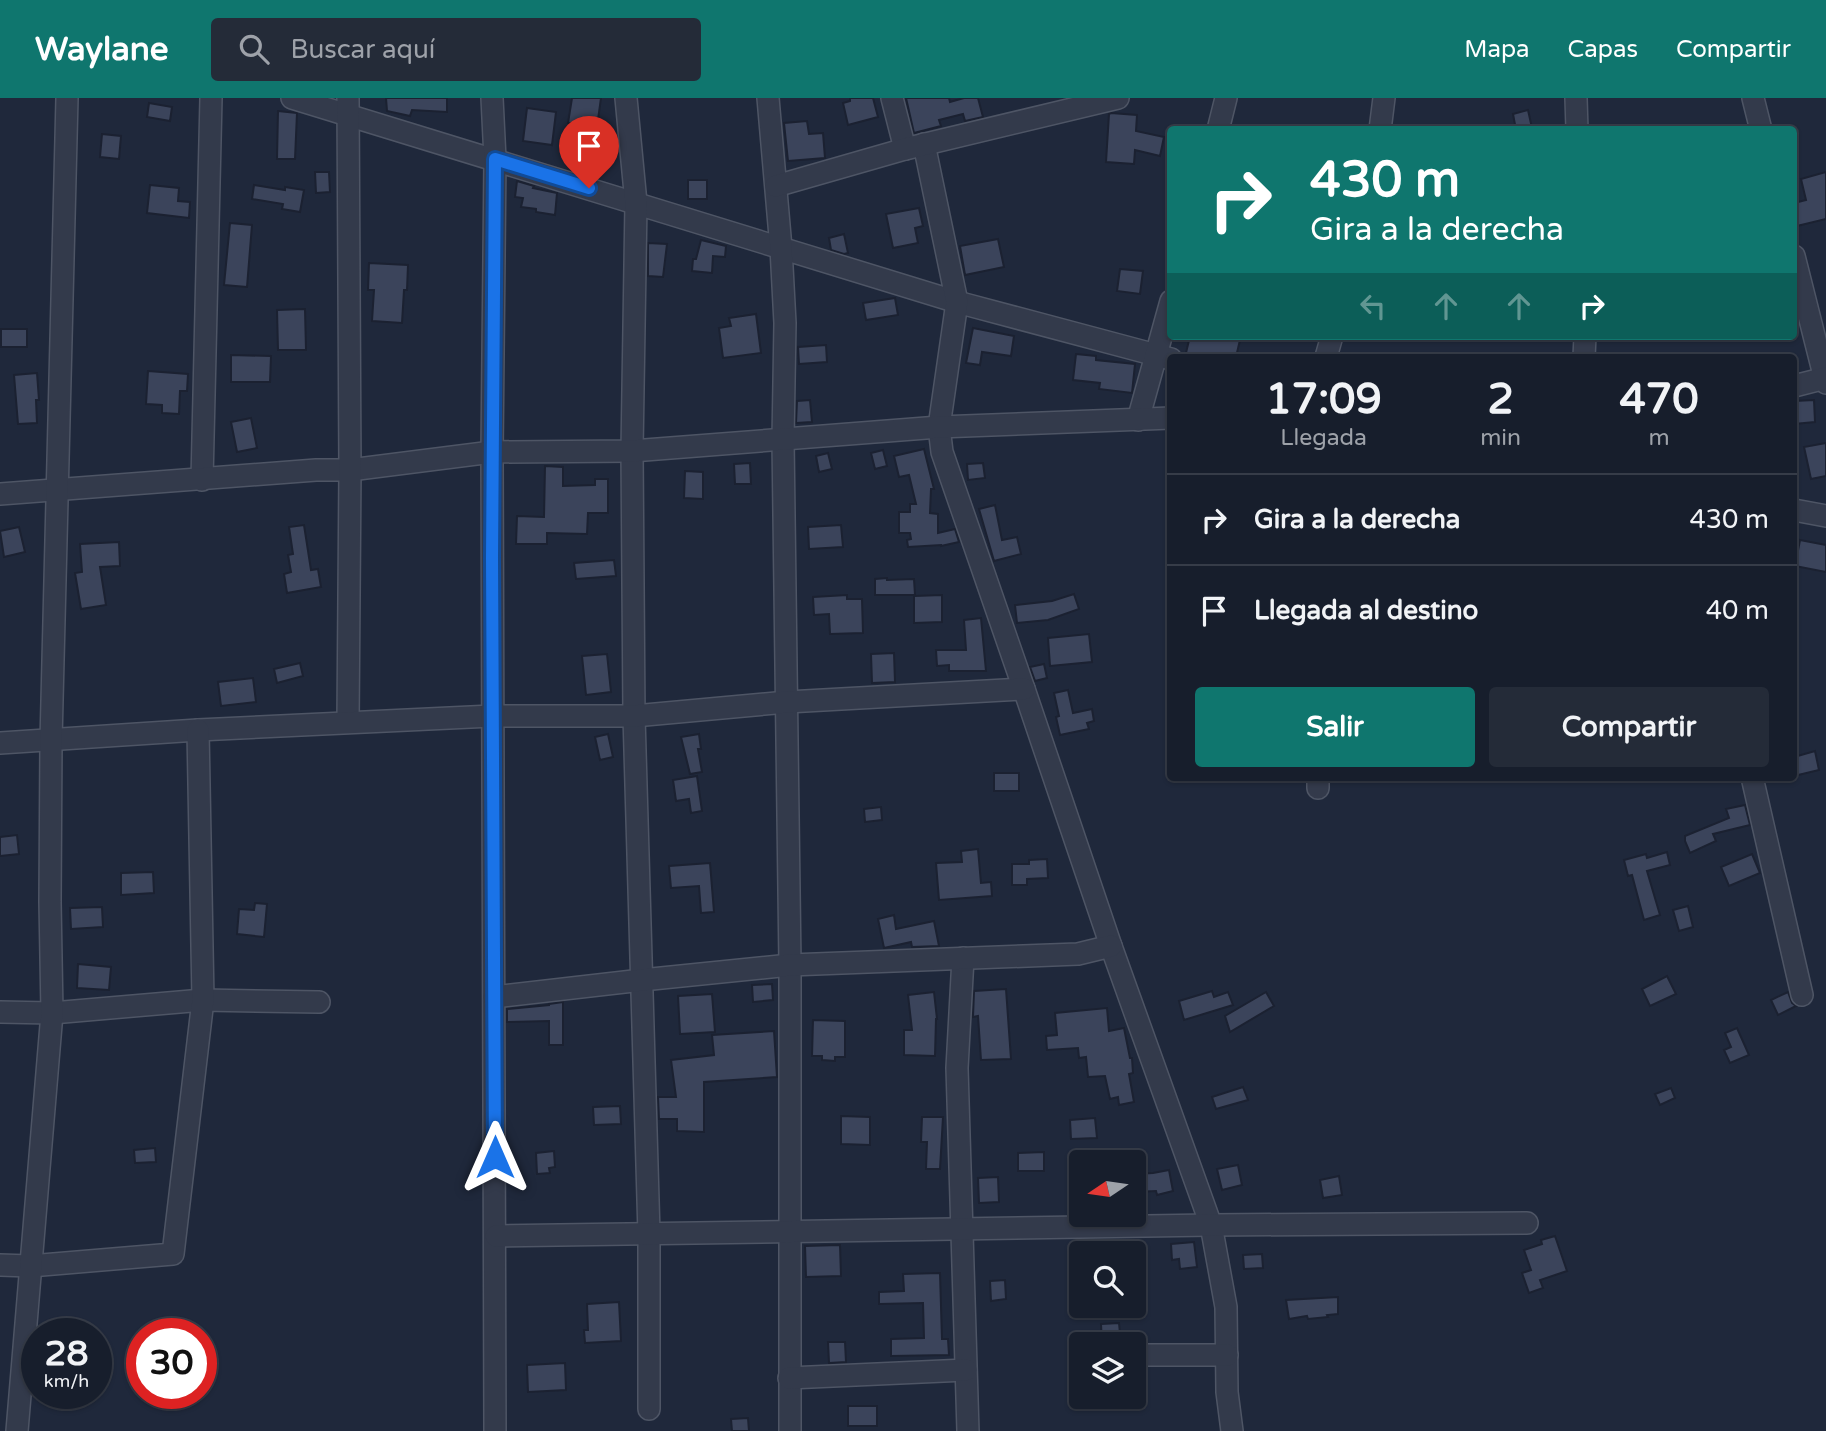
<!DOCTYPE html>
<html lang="es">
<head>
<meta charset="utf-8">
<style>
  :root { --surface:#171e2c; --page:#242b38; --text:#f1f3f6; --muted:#9ea2a9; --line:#363c48; --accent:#0f766e }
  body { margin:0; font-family:"Varela Round",sans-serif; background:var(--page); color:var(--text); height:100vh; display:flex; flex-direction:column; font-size:26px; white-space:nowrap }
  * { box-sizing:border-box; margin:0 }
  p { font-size:23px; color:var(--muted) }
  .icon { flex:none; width:38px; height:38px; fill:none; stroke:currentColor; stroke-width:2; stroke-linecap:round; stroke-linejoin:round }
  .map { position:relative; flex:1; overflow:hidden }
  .sheet { position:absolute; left:1167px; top:256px; width:630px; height:427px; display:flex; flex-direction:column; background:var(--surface); border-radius:7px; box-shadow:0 2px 5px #0004,0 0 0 2px var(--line) }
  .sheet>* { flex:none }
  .guide { position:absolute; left:1167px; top:28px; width:630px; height:214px; border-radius:7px; box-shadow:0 2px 5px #0004,0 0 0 2px var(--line); background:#0f766e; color:#fff; overflow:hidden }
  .needle { width:46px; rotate:257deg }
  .buttons { position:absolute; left:1069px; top:1052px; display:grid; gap:14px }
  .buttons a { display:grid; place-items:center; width:77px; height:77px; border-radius:7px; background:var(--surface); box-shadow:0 2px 5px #0004,0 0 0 2px var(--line); font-size:35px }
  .speed { position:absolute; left:21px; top:1220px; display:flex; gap:14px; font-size:35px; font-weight:700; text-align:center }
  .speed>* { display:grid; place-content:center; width:91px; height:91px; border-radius:50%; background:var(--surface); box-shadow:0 2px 5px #0004,0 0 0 2px var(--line); line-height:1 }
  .speed small { font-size:18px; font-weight:400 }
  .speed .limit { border:10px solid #d22; background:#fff; color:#111 }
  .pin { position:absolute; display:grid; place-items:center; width:60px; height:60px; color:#fff; margin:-72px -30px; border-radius:50% 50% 50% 0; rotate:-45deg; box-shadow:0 0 7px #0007 }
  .pin .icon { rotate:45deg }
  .me { position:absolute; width:77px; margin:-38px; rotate:0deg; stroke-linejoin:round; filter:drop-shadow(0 0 5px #0008) }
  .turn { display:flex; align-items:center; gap:24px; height:147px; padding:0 28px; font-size:32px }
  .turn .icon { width:91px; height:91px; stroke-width:2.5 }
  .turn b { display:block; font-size:49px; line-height:60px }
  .lanes { display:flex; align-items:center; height:66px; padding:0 28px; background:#0003; justify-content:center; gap:35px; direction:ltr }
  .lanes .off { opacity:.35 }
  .eta { display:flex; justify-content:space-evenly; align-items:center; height:119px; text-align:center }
  .eta b { font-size:42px; font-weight:700; line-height:49px }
  .button { display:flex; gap:14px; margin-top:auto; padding:14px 28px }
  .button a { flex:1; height:80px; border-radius:7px; background:var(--accent); color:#fff; font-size:28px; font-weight:700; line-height:80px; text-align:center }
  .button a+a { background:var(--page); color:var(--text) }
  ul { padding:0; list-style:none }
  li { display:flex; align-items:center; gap:21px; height:91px; padding:0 28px; border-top:2px solid var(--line) }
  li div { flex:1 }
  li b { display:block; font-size:26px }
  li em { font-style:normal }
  header { display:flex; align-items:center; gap:42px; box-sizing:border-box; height:98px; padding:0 35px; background:var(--accent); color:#fff }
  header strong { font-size:33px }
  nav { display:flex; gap:38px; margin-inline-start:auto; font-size:24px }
  .search { width:490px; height:63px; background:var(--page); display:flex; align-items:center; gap:18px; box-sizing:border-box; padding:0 24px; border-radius:7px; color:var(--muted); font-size:26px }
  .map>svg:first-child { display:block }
  .building { fill:#3b445b; stroke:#1b2131; stroke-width:2 }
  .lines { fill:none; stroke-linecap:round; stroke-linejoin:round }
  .minor-casing { stroke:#4e5565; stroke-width:24 }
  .minor { stroke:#333a4b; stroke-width:21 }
  .route-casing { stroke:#114b97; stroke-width:18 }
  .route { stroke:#1a73e8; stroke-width:12 }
</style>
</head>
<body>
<header>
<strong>Waylane</strong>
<div class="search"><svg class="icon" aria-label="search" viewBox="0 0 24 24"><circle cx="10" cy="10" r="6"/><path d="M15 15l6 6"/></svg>Buscar aquí</div>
<nav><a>Mapa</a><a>Capas</a><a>Compartir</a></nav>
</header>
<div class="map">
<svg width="1826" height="1333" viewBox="0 0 1826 1333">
  <rect width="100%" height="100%" fill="#1f283b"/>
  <g class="building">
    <path d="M386,0H447V14L412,12L410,18L387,13Z"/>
    <path d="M572,0H601L597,29L568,25Z"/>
    <path d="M850,0H873L878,19L848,27L843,5L850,3Z"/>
    <path d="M906,0H949L950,4L964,0H978L983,19L965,23L963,16L939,22L941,28L914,35Z"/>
    <path d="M149,5L172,9L170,23L147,19Z"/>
    <path d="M527,10L556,14L552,47L523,43Z"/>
    <path d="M1528,12L1532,30L1516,32L1513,16Z"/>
    <path d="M278,13L297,15L295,61H277Z"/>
    <path d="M1111,15L1137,17L1136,33L1164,39L1160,58L1135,52L1134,66L1106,64L1109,16Z"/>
    <path d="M807,23L809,36L823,35L825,60L788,63L784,25Z"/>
    <path d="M102,36L121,38L119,61L100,59Z"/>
    <path d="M315,74H329L330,94L316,95Z"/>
    <path d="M1826,74V121L1797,128L1794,105L1806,102L1801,81Z"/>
    <rect x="688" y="82" width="19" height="19"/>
    <path d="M517,83L534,88L533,90L557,95L555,117L536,114V111L521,109L523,100L515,99Z"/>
    <path d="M150,87L179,90L178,103L190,104L189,120L147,115Z"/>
    <path d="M254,87L285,92V89L304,92L300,114L282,111L283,106L252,101Z"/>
    <path d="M919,110L923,128L915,130L918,145L893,150L886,116Z"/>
    <path d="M230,125L252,127L247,189L224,187Z"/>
    <path d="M844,136L848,155L844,156L831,152L829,140Z"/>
    <path d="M998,141L1004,169L965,177L960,148Z"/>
    <path d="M701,142L726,148L725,159L713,158L712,175L692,173L693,161H696Z"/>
    <path d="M648,145L667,146L663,179L648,178Z"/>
    <path d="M369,165L408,167L407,192H404L402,225L372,223L374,192H368Z"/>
    <path d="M1120,171L1143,173L1140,196L1117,193Z"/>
    <path d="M895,200L898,217L866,222L863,205Z"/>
    <path d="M305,211L306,252H278L277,212Z"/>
    <path d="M756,216L761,255L723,260L719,230L731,228L729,220Z"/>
    <path d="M973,230L1014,238L1011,258L982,254L980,267L966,265Z"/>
    <rect x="1" y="231" width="26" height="18"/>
    <path d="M1190,238H1222L1240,242L1236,259H1185Z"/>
    <path d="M826,247L827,264L799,266L798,249Z"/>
    <path d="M1076,256L1096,258V262L1135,266L1132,295L1099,291L1100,285L1073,282Z"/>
    <path d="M231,257L271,258L270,284H231Z"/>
    <path d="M148,273L188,276L187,293H180L179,316L162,315V307L146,306Z"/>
    <path d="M37,275L39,302H36L37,325L18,326L14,277Z"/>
    <path d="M810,302L812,324L796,325L797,303Z"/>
    <path d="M1814,302L1815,324L1794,326V303Z"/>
    <path d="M251,320L257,350L237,354L231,324Z"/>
    <path d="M1826,345V378L1811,381L1804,349Z"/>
    <path d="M924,351L934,391H931L930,415L938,416V435L955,431L959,444L941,448V447L908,449L907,442L911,441L910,435H899V414H910V406H916L909,377L899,379L894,358Z"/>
    <path d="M883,352L887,368L875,371L871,355Z"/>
    <path d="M828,355L832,371L819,374L816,358Z"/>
    <path d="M750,365L751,386H735L734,366Z"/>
    <path d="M983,365L985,380L968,382L967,366Z"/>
    <path d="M545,368L563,369V388L595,387V381H608V415H588L587,436L547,435V446H516L517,418L544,419Z"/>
    <path d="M685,373L703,374V401L684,400Z"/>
    <path d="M995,407L1002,442L1017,439L1021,456L994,463L979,411Z"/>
    <path d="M304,427L311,472L318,471L321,489L287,495L284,476L291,474L288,457L293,456L289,429Z"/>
    <path d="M841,427L843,449L809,451L808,429Z"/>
    <path d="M19,429L25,454L4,459L0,433Z"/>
    <path d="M1800,442L1826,447V474L1795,468Z"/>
    <path d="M119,444L120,468L100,469L106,507L81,511L75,475L82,474L80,446Z"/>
    <path d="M614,462L616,478L576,481L574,465Z"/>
    <path d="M887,480V482L914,481L915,497H875V481Z"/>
    <path d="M1074,496L1079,511L1048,522L1017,525L1015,507L1052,503Z"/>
    <path d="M847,497V501H862L863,535L830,536L829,516L814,517L813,499Z"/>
    <path d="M942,497V524L914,525V498Z"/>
    <path d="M981,520L986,573H949V567L937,568L936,552H966L964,522Z"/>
    <path d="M1089,536L1092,564L1050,568L1048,540Z"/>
    <path d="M894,555L895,584L872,585L871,556Z"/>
    <path d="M607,556L611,594L586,597L582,558Z"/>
    <path d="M300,565L303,578L277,585L274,571Z"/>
    <path d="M1044,566L1047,580L1035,583L1030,569Z"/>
    <path d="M253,580L256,604L221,608L218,584Z"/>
    <path d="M1068,592L1073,615L1092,611L1094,623L1087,625L1089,631L1060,637L1056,619L1059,618L1054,595Z"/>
    <path d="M608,636L613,659L600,662L595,639Z"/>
    <path d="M699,636L701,651H698L702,674L690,676L681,639Z"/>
    <path d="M1815,653L1819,672L1794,678V659Z"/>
    <rect x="994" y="675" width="25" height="18"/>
    <path d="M697,678L702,713L691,715L689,701L676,703L673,682Z"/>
    <path d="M1745,707L1750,727L1713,736L1716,743L1690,755L1685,743V738L1729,720L1726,711Z"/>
    <path d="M881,709L882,722L865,724L864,711Z"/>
    <path d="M17,737L19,756L0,758V739Z"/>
    <path d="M978,751L981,785L991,784L992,798L939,802L936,765L962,764L961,753Z"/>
    <path d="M1667,754L1670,767L1647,773L1660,817L1644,822L1632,777L1628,778L1624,762L1646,756L1647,760Z"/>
    <path d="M1752,756L1760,775L1729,788L1721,769Z"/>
    <path d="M1047,761L1048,780L1027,781V787H1012V766H1029V762Z"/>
    <path d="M710,765L714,814L701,815L699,788L671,790L669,768Z"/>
    <path d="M153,774L154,795L121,797V775Z"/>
    <path d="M255,805L267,806L264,839L237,836L239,811L254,812Z"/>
    <path d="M1688,808L1693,829L1679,833L1673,812Z"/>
    <path d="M102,809L103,829L71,831L70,810Z"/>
    <path d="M894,817L896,831L934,823L939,848L912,849L911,844L884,850L878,821Z"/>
    <path d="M78,866L111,869L109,892L77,890Z"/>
    <path d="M1667,878L1676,896L1650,908L1642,891Z"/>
    <path d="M772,886L773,902L753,904L752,887Z"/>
    <path d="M1006,891L1011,961L981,962L978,918L973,919L974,893Z"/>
    <path d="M1212,893L1214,899L1228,894L1233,907L1184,922L1179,903Z"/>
    <path d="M934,894L937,921H936L935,958L904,957V932H912L908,897Z"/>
    <path d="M1266,894L1274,908L1230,934L1225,918Z"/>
    <path d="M1788,894L1792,905L1796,908L1778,917L1771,902Z"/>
    <path d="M712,896L715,934L680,936L678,898Z"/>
    <path d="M563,904V947H549V923L507,924V911L549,907V906Z"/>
    <path d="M1107,910L1109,933L1124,930L1130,960H1132L1133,975L1129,976L1134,1004L1119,1007L1118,999L1110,1001L1105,978L1088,979L1086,959L1079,960L1078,950L1047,952L1046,938L1057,937L1055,915Z"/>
    <path d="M813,922L845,923V959H835V963L822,962V958H812Z"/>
    <path d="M1737,930L1749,957L1730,965L1724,952L1731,949L1725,935Z"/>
    <path d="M774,933L777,979L704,984V1034L677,1033V1021H659L658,999H676L671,962L714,957L712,937Z"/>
    <path d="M1243,989L1248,1002L1216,1011L1212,999Z"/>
    <path d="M1671,990L1675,1000L1660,1007L1655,996Z"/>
    <path d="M620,1008L621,1026L594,1027L593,1009Z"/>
    <path d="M841,1018L870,1019V1047L841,1046Z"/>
    <path d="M922,1019H943L940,1071H926L927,1044H921Z"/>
    <path d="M1095,1020L1097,1040L1071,1041L1070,1022Z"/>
    <path d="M155,1050L156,1064L135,1065L134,1052Z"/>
    <path d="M554,1053L555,1069L549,1070L550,1075L537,1076L536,1055Z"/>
    <path d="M1044,1054V1073H1018V1055Z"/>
    <path d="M1238,1067L1242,1087L1222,1092L1217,1071Z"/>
    <path d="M1169,1072L1173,1093L1157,1097L1156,1093L1134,1094V1076L1153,1075Z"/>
    <path d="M1339,1078L1342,1097L1323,1100L1320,1082Z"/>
    <path d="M998,1079L999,1104L979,1105L978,1080Z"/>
    <path d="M1555,1138L1567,1173L1540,1182L1543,1190L1529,1195L1522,1175L1531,1172L1524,1152L1542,1146L1541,1142Z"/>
    <path d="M1194,1144L1197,1169L1180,1171L1179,1161L1172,1162L1171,1146Z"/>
    <path d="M840,1147L841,1178L806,1179L805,1148Z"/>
    <path d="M1262,1156L1263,1170L1244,1171L1243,1157Z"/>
    <path d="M940,1175L942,1241H948L949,1257L891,1258V1241L924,1240L923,1205L879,1206V1194L904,1193L903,1176Z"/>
    <path d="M1005,1182L1006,1201L991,1203L990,1183Z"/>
    <path d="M1338,1199V1216L1327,1217L1328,1219L1308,1221L1307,1218L1289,1221L1286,1202Z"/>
    <path d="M619,1204L621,1243L585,1245L584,1232H588L587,1206Z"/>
    <path d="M1119,1225L1121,1246H1102L1101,1226Z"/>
    <path d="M828,1244H845L846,1264L829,1265Z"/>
    <path d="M565,1265L566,1292L528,1294L527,1267Z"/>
    <rect x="848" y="1308" width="29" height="20"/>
    <path d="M748,1320L749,1333H732L731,1321Z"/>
  </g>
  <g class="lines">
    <defs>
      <g id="minor">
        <path d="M292,0L957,204L1171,261"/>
        <path d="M492,0L495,61L492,354L495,1333"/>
        <path d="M626,0L636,105L632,353L634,618L649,1136V1311"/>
        <path d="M768,0L781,150L785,225L783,342L790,867V1333"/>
        <path d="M892,0L905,51"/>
        <path d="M1576,0L1577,32"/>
        <path d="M1753,0L1761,32"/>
        <path d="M1218,32L1226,0"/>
        <path d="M1380,32L1384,0"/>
        <path d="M924,46L957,204L939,329L942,354L1024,591L1111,848L1211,1127L1226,1209L1227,1294L1232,1333"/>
        <path d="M776,88L905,51L1118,0"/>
        <path d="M1794,158L1826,285"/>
        <path d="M1326,259L1332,238"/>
        <path d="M1584,259L1585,238"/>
        <path d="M1794,288L1826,280"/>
        <path d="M1138,322L1171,203"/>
        <path d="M202,382L211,0"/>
        <path d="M0,396L316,372H350L492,354L632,353L939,329L1171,320"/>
        <path d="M1794,412L1826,418"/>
        <path d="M348,624L350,372L348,0"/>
        <path d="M0,645L198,632L492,618H634L787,604L1024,591"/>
        <path d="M1318,679V690"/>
        <path d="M1752,679L1802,897"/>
        <path d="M963,860L957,970L968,1333"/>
        <path d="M494,899L642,882L790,867L1078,856L1111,848"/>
        <path d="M0,914L52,915L203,902L319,904"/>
        <path d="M496,1138L1211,1127L1527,1125"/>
        <path d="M0,1167L30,1168L173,1156L203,902L198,632"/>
        <path d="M1134,1257H1227"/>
        <path d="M789,1280L966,1272"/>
        <path d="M17,1333L52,915L50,804L51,643L67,0"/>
      </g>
    </defs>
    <use href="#minor" class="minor-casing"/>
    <use href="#minor" class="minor"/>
  </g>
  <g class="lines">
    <defs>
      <path id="route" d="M495,1059L492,460L495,61L589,90"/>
    </defs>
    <use href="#route" class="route-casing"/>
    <use href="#route" class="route"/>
  </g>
</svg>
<div class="buttons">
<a><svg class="needle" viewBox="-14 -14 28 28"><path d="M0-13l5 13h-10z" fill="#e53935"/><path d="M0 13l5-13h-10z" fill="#9ea2a9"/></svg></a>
<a><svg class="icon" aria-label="search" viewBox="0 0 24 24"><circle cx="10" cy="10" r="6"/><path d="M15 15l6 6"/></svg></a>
<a><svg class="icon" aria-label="layers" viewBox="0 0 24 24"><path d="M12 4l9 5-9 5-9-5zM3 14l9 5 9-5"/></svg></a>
</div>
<div class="speed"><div>28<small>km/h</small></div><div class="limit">30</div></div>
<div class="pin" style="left:589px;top:90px;background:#d93025"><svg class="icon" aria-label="arrive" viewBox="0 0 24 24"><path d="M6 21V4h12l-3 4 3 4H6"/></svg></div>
<svg class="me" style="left:495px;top:1059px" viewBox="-20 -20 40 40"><path d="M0-17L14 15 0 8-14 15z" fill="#1a73e8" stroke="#fff" stroke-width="4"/></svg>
<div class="guide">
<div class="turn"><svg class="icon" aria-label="right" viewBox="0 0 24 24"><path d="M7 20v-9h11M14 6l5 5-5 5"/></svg><div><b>430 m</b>Gira a la derecha</div></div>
<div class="lanes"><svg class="icon off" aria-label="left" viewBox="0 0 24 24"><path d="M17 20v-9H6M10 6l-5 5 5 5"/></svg><svg class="icon off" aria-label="ahead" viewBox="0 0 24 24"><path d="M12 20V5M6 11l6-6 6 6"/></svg><svg class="icon off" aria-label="ahead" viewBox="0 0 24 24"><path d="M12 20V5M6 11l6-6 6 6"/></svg><svg class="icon" aria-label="right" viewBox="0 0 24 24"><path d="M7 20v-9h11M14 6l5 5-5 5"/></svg></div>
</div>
<section class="sheet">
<div class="eta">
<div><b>17:09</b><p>Llegada</p></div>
<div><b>2</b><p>min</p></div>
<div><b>470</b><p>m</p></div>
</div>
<ul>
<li><svg class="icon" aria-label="right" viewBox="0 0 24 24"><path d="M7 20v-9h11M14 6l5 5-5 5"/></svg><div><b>Gira a la derecha</b></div><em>430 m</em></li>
<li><svg class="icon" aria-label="arrive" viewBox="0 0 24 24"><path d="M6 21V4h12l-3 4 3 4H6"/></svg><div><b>Llegada al destino</b></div><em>40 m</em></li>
</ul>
<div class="button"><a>Salir</a><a>Compartir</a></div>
</section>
</div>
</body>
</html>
